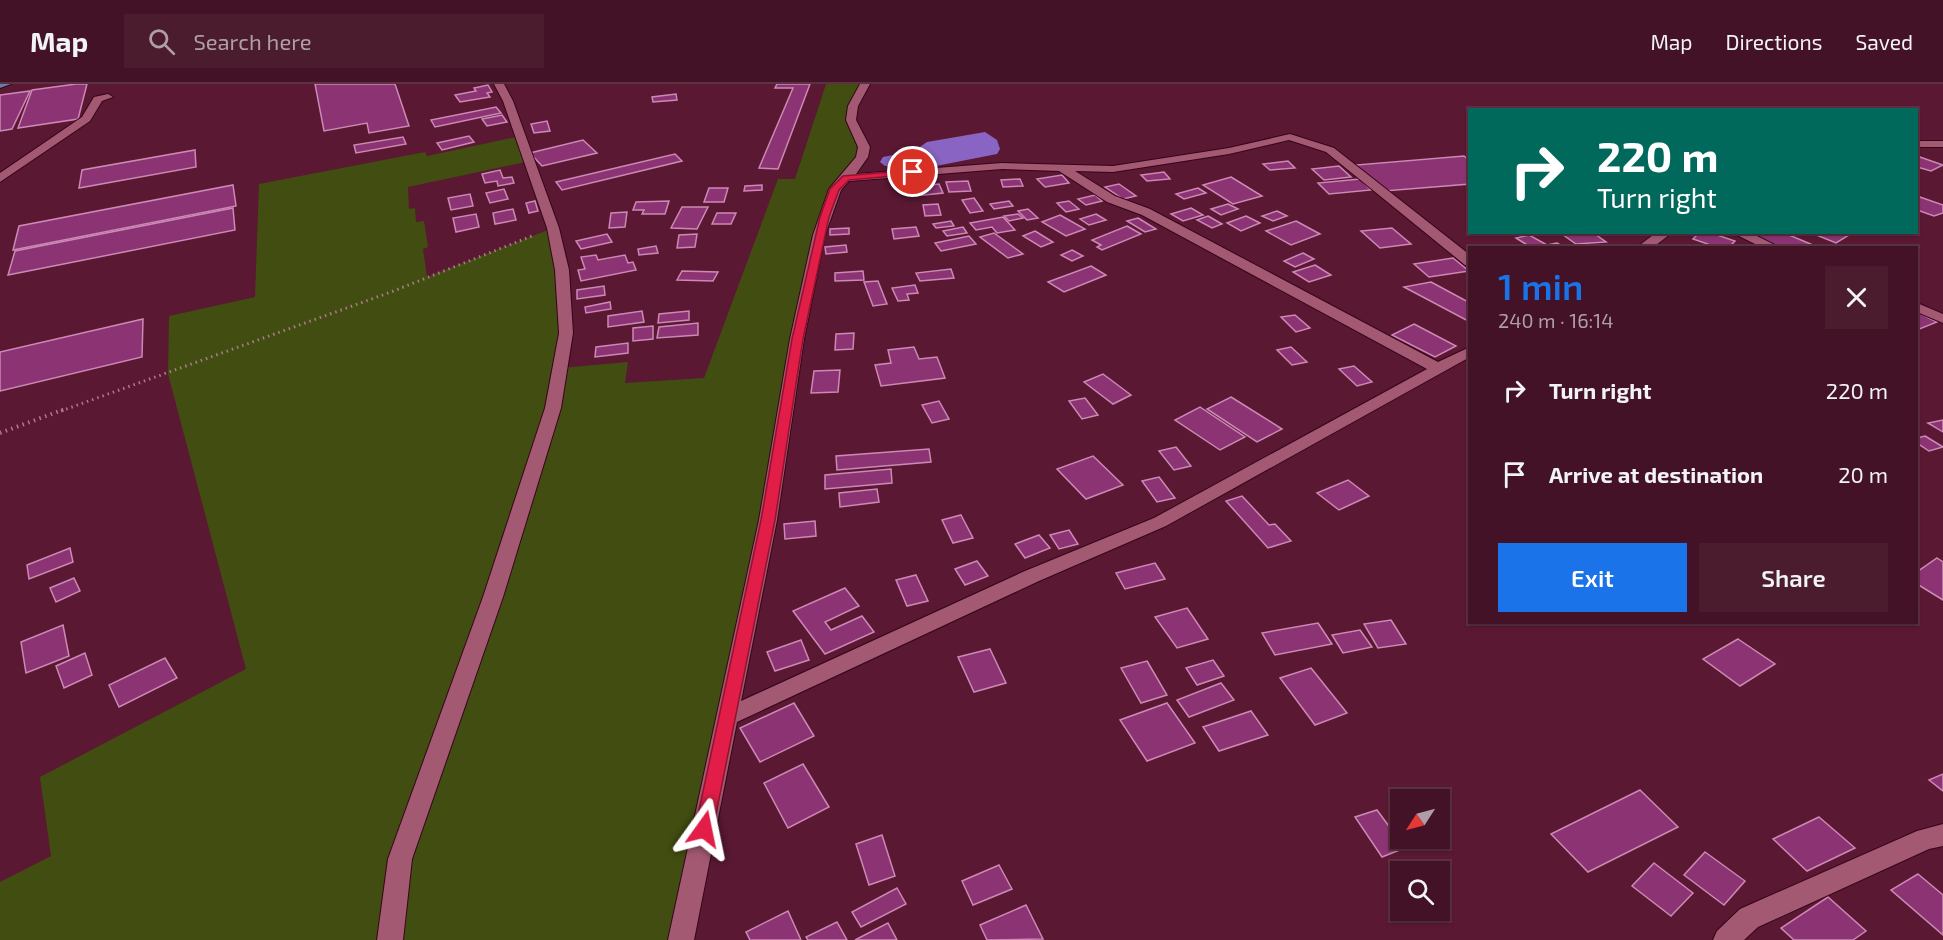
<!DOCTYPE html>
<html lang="en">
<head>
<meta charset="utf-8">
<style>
  :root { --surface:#441226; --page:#4b1b2e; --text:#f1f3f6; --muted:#af9ea7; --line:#5c3243; --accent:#1a73e8 }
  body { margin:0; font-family:"Exo 2",sans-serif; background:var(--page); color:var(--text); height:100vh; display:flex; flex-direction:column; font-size:22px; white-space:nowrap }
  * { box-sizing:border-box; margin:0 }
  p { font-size:20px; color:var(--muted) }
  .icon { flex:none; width:33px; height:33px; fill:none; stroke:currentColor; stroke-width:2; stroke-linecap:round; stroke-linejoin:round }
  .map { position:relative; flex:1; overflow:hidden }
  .panel { position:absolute; left:1468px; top:162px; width:450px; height:378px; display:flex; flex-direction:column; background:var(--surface); border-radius:0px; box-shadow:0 2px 4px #0004,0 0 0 2px var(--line) }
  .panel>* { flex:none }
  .banner { position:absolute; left:1468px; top:24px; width:450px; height:126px; border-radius:0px; box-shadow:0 2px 4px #0004,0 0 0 2px var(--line); background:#00695c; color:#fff; overflow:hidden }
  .needle { width:39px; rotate:234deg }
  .fabs { position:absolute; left:1390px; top:705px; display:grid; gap:12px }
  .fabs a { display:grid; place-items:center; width:60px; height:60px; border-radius:0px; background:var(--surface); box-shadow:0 2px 4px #0004,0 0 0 2px var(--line); font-size:30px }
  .pin { position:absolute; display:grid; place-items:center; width:51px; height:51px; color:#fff; margin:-26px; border:3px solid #fff; border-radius:50%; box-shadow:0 2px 6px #0007 }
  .me { position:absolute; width:66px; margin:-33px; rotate:12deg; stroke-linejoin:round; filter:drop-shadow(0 0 4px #0008) }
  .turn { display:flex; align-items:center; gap:21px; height:126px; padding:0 30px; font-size:27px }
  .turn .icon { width:78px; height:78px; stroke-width:2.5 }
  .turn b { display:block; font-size:42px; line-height:51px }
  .round { display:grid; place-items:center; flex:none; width:63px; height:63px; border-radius:0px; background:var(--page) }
  .summary { display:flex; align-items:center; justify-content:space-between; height:102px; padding:0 30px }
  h1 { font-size:36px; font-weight:600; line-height:45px; color:var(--accent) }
  .primary-button { display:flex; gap:12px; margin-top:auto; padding:12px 30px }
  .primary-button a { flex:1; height:69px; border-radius:0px; background:var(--accent); color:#fff; font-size:24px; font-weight:600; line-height:69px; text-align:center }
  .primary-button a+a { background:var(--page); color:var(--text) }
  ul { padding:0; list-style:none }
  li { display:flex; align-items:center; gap:18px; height:84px; padding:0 30px }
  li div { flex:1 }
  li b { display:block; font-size:22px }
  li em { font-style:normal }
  header { display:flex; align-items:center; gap:36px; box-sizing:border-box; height:84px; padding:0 30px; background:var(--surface); border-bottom:2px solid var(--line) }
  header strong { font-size:28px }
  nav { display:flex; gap:33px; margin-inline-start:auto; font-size:21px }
  .search { width:420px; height:54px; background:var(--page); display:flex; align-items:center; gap:15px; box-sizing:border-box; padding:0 21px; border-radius:0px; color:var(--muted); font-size:22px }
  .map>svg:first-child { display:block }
  .green { fill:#424d11 }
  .water { fill:#8964c2 }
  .building { fill:#8b3373; stroke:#cc89b5; stroke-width:1.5 }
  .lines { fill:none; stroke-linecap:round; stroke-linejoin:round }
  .minor-casing { stroke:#36051a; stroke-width:2 }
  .major-casing { stroke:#36051a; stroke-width:2 }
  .path-far1 { stroke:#ad798b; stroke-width:3; stroke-dasharray:1.5 4; stroke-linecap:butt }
  .path { stroke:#ad798b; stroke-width:4; stroke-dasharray:1.5 4.5; stroke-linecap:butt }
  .minor { fill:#a25971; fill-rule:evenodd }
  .major { fill:#637fab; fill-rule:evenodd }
  .route { fill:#e11d48; stroke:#92132f; stroke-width:1.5 }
</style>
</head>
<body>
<header>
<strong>Map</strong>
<div class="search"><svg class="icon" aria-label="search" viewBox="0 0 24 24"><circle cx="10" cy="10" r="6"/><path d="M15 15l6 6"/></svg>Search here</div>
<nav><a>Map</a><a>Directions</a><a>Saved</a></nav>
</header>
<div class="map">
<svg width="1943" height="856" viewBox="0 0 1943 856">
  <rect width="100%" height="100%" fill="#5a1832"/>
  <path class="green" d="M826,0H865L851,36L864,63L824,133L681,856H0V798L51,772L40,693L246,585L168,290L169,232L255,213L259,100L425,68L427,72L521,52L530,77L408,103L409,125L415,124L416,138L424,137L428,163L423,165L427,193L553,144L562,186L560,284L628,278L625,299L704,294L778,95H795Z"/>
  <path class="water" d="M985,48L997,56L1000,65L997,70L936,82H885L880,78L883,73L914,67L927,58Z"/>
  <g class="building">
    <path d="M76,0H87L78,35L18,44L32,6Z"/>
    <path d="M315,0H395L409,42L369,49L367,39L324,47Z"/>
    <path d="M777,0H810L778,85L759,84L793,4H775Z"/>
    <path d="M488,1L492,8L487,9L490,13L460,18L455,11L476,7L474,4Z"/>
    <path d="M30,7L12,45L0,47V11Z"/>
    <path d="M676,10L677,16L653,18L652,13Z"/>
    <path d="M496,23L501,29L435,43L431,36Z"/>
    <path d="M502,31L507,38L487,42L482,35Z"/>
    <path d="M547,37L550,47L534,49L531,40Z"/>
    <path d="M469,52L474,58L442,66L437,59Z"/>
    <path d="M403,53L406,60L356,69L354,61Z"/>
    <path d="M583,56L597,69L542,82L530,69Z"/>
    <path d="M195,66L196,83L79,104L82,86Z"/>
    <path d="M675,70L682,77L562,106L556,98Z"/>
    <path d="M1464,72L1470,77V100L1384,107L1356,81Z"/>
    <path d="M1917,72L1943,81L1931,87L1917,83Z"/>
    <path d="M1288,77L1295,84L1270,86L1263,80Z"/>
    <path d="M1339,82L1351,93L1324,96L1312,85Z"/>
    <path d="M500,86L503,94L512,93L514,99L498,102L497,97L485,99L482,90Z"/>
    <path d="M1164,88L1170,95L1147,97L1141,91Z"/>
    <path d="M1062,91L1069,99L1045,103L1037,95Z"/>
    <path d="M1231,93L1262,112L1233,120L1203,101Z"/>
    <path d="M1020,95L1023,102L1003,103L1001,96Z"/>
    <path d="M1360,95L1371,106L1329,110L1318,99Z"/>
    <path d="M968,97L971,107L949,108L946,98Z"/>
    <path d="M939,100L943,109L915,112L911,103Z"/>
    <path d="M1119,100L1136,112L1123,115L1105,103Z"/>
    <path d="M233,101L236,122L13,166L19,142Z"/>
    <path d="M762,101V106L744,107L745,102Z"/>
    <path d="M709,104H728L724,118H704Z"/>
    <path d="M1198,104L1206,109L1184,115L1176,110Z"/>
    <path d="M504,105L508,115L490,119L486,109Z"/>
    <path d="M470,110L473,122L451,126L448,114Z"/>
    <path d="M1095,111L1102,117L1086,121L1078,115Z"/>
    <path d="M1917,112L1943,121V129L1934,132L1917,126Z"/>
    <path d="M974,114L983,127L970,129L962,116Z"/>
    <path d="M535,117L538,127L529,129L526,119Z"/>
    <path d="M669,117L665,130H642L644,126H633L636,118Z"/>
    <path d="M1009,117L1013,122L994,125L990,120Z"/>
    <path d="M1069,117L1079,125L1066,128L1057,119Z"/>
    <path d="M938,120L941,131L925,132L923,121Z"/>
    <path d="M1228,120L1238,125L1221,131L1211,125Z"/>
    <path d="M682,123H708L697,145L671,144Z"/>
    <path d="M233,124L235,146L8,191L15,167Z"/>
    <path d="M1191,124L1203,131L1183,137L1171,130Z"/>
    <path d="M513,125L516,136L495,140L493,129Z"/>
    <path d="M1028,125L1038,134L1027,136L1018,127Z"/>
    <path d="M1277,127L1287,132L1273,137L1262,132Z"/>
    <path d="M627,128L625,143L609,144L611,129Z"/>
    <path d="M717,129H736L731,140H712Z"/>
    <path d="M476,130L479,143L456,148L453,134Z"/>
    <path d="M1018,130L1023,134L1009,137L1004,132Z"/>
    <path d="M1096,130L1106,136L1089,141L1080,135Z"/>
    <path d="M1060,131L1085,145L1066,152L1042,138Z"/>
    <path d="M1208,132L1222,140L1212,144L1197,136Z"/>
    <path d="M1246,132L1260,139L1241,147L1227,139Z"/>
    <path d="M1003,133L1015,146L997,149L992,143L976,146L970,139Z"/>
    <path d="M1138,134L1156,145L1145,148L1127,137Z"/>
    <path d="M951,137L954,142L936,144L933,140Z"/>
    <path d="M1296,137L1320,150L1291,161L1266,147Z"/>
    <path d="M1127,142L1141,150L1102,166L1097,163L1101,161L1092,156Z"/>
    <path d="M916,143L919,152L894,155L892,145Z"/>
    <path d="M963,143L967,149L947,152L943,147Z"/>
    <path d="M849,144V150L830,151V145Z"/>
    <path d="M1392,144L1411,160L1380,164L1361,147Z"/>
    <path d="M1035,147L1053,158L1041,163L1023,152Z"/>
    <path d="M1559,148H1592L1606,158L1576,160Z"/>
    <path d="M1700,148H1708L1735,157L1728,164H1719L1693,155Z"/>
    <path d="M1743,148H1782L1820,164H1780Z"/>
    <path d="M1809,148H1854L1836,159Z"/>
    <path d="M994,149L1023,170L1008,174L980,153Z"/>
    <path d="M607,150L612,158L581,165L576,157Z"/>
    <path d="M697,150L695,163L677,164L679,151Z"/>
    <path d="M1529,151L1547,161L1557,159L1566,164H1532L1516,154Z"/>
    <path d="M969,152L976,160L941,167L935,159Z"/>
    <path d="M846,161L847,168L826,170L825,163Z"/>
    <path d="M656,162L658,169L639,171L638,165Z"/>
    <path d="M1072,166L1083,172L1072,177L1061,171Z"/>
    <path d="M1303,169L1314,175L1295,183L1284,177Z"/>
    <path d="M596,171L598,176L625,171L628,179L633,178L636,186L581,197L578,186L585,185L581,173Z"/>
    <path d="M1453,174L1469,187L1429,193L1414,180Z"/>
    <path d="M1315,181L1331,191L1309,198L1293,188Z"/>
    <path d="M1091,182L1106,191L1064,208L1048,198Z"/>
    <path d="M951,185L954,194L920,197L916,189Z"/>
    <path d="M682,187L718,188L713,197L677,196Z"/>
    <path d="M863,187L864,196L835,197V189Z"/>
    <path d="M878,197L887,220L873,222L864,198Z"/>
    <path d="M1431,198L1470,219V238L1404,203Z"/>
    <path d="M915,201L918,209L907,210L909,216L898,217L892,204Z"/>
    <path d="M604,202L605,211L577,215V206Z"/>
    <path d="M610,218L611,225L586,229L585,223Z"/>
    <path d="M642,227L644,238L608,243V232Z"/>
    <path d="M689,227V236L658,239L659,230Z"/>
    <path d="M1917,228L1937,238L1917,246Z"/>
    <path d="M1295,231L1310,244L1296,248L1281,233Z"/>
    <path d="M143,235L142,273L0,307V268Z"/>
    <path d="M698,239V251L657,254L659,243Z"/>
    <path d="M1414,240L1456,262L1435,273L1392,251Z"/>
    <path d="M653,242V255L633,257V244Z"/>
    <path d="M854,249L853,265L835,266L836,250Z"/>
    <path d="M628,259V269L595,273L596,263Z"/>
    <path d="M914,263L919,275L937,273L945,294L881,302L875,281L891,279L888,266Z"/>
    <path d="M1291,263L1307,278L1292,281L1277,266Z"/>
    <path d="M1354,282L1372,298L1357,302L1339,285Z"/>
    <path d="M840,286L838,308L811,309L814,287Z"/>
    <path d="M1103,290L1131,311L1113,320L1084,298Z"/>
    <path d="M1231,313L1282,345L1257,358L1207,325Z"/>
    <path d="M1085,314L1098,331L1082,335L1069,317Z"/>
    <path d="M939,317L949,335L932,339L922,321Z"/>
    <path d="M1200,323L1245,353L1220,366L1175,336Z"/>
    <path d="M1943,336V348L1928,339Z"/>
    <path d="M1925,352L1943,363L1929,367L1917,359V354Z"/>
    <path d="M1176,363L1191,382L1174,386L1159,367Z"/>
    <path d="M929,365L931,378L837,386L836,372Z"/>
    <path d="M1093,372L1123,401L1086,415L1057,385Z"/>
    <path d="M891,385L892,399L825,405V391Z"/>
    <path d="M1159,393L1175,414L1157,418L1142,397Z"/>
    <path d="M1348,396L1369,412L1339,426L1317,409Z"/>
    <path d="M877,405L879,418L840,423L839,409Z"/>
    <path d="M1242,412L1269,441L1275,440L1291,457L1268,464L1226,417Z"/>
    <path d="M961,431L973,454L953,459L942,436Z"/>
    <path d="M815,437L816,452L785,455L784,440Z"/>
    <path d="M1069,446L1078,460L1059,465L1050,451Z"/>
    <path d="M1039,451L1050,464L1025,474L1015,460Z"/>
    <path d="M70,464L73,478L29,495L27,481Z"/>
    <path d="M1937,474L1943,478V516L1917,500V488Z"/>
    <path d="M977,477L988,492L965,501L955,485Z"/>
    <path d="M1155,479L1165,495L1125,505L1116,489Z"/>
    <path d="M916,491L928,517L907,522L896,496Z"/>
    <path d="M74,494L80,507L56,518L50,504Z"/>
    <path d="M845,504L859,522L825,538L831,546L862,532L874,548L825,570L793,527Z"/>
    <path d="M1187,524L1208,555L1177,564L1155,533Z"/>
    <path d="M1391,536L1406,560L1378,564L1364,540Z"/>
    <path d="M1318,539L1332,560L1275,571L1262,549Z"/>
    <path d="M63,541L69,572L26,589L21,558Z"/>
    <path d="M1360,546L1372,563L1343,569L1332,551Z"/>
    <path d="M1738,555L1775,580L1740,602L1703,575Z"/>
    <path d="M801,556L809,576L775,587L767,568Z"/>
    <path d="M990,565L1006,599L974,608L958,573Z"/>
    <path d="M85,569L92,591L64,604L56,582Z"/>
    <path d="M165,574L177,594L119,623L109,601Z"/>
    <path d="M1213,576L1224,592L1197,601L1186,584Z"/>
    <path d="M1147,577L1167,611L1141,619L1121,584Z"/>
    <path d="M1311,584L1347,629L1315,641L1280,594Z"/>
    <path d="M1221,599L1234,616L1189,633L1177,616Z"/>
    <path d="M794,619L814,652L760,678L740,644Z"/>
    <path d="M1167,619L1195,659L1147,677L1120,636Z"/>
    <path d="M1251,627L1268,651L1219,667L1203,643Z"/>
    <path d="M803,680L829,723L788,744L764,699Z"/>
    <path d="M1943,690V707L1929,696Z"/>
    <path d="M1640,706L1678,743L1588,788L1551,750Z"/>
    <path d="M1377,726L1405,764L1382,773L1355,733Z"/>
    <path d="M1819,733L1855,764L1807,787L1773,755Z"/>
    <path d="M882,751L895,792L869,801L856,760Z"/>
    <path d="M1705,768L1745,797L1724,821L1684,791Z"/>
    <path d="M1654,779L1693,809L1671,832L1632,802Z"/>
    <path d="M999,781L1012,805L973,821L962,797Z"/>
    <path d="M1918,790L1943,811V851L1891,806Z"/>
    <path d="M897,804L906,820L861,843L852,828Z"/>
    <path d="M1828,813L1866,847L1853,856H1794L1781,844Z"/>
    <path d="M1026,821L1043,855L987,856L980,841Z"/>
    <path d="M788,827L801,856H750L746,848Z"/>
    <path d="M837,838L847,856H808L806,853Z"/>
    <path d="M888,839L897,856H855Z"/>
  </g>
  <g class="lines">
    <defs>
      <g id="minor">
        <path d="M494,0H504L513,17L559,144L569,186L573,249L561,324L503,513L412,775L403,856H377L388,775L483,513L545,324L559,249L555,186L547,144L503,17Z"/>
        <path d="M860,0H870L858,22L856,36L870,63L868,73L856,90L1002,79L1113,82L1229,64L1290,50L1334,64L1470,171V182L1465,181L1326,68L1289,56L1229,70L1113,88L1075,87L1115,112L1150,125L1438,278L1470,263V273L1166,442L1039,497L737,638L694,856H668L759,436L790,255L813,151L829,105L856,73L858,63L846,36L848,22ZM1002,85L1059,87L1107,118L1142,131L1427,285L1154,434L1025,487L741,617L777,436L804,255L825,151L841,106L849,97Z"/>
        <path d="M108,10L113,13L102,17L90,37L0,98V89L82,33L94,13Z"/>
        <rect x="1917" y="57" width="26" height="6"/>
        <path d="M1657,148H1673L1652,164H1636Z"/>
        <path d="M1731,148H1749L1781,164H1763Z"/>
        <path d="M1917,219L1943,230V239L1917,228Z"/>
        <path d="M1943,740V762L1929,765L1758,843L1744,856H1713L1717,847L1740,825L1917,747Z"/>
      </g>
      <path id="major" d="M0,0H11L0,4Z"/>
    </defs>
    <use href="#minor" class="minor-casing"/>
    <use href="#major" class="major-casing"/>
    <path class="path-far1" d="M61,327L391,208L532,152"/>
    <path class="path" d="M0,349L65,325"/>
    <use href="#minor" class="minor"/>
    <use href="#major" class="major"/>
  </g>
  <path class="route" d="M913,86L918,88L916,90L849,96L839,106L829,133L803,255L775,436L713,745L710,750L704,753L698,750L695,745L761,436L792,255L820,133L830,105L843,92Z"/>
</svg>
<div class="fabs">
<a><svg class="needle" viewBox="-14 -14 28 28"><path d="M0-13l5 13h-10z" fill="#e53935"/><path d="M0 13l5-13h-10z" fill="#af9ea7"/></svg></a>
<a><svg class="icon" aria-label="search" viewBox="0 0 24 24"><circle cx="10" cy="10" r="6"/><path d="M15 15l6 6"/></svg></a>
</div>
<div class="pin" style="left:913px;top:88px;background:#d93025"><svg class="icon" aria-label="arrive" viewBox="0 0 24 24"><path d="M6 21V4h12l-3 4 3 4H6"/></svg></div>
<svg class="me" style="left:704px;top:745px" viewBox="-20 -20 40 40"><path d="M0-17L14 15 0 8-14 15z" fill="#e11d48" stroke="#fff" stroke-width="4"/></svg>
<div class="banner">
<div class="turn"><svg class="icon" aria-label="right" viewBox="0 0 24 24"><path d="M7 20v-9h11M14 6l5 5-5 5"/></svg><div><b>220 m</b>Turn right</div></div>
</div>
<section class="panel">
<div class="summary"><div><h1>1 min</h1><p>240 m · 16:14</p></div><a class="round"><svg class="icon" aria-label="close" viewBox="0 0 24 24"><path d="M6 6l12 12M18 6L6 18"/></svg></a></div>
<ul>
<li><svg class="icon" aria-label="right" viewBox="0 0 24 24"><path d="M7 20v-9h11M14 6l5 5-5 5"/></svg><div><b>Turn right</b></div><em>220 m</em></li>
<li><svg class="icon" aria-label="arrive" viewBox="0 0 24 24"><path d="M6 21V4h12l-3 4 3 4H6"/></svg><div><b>Arrive at destination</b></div><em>20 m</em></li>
</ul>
<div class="primary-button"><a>Exit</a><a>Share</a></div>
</section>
</div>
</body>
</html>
